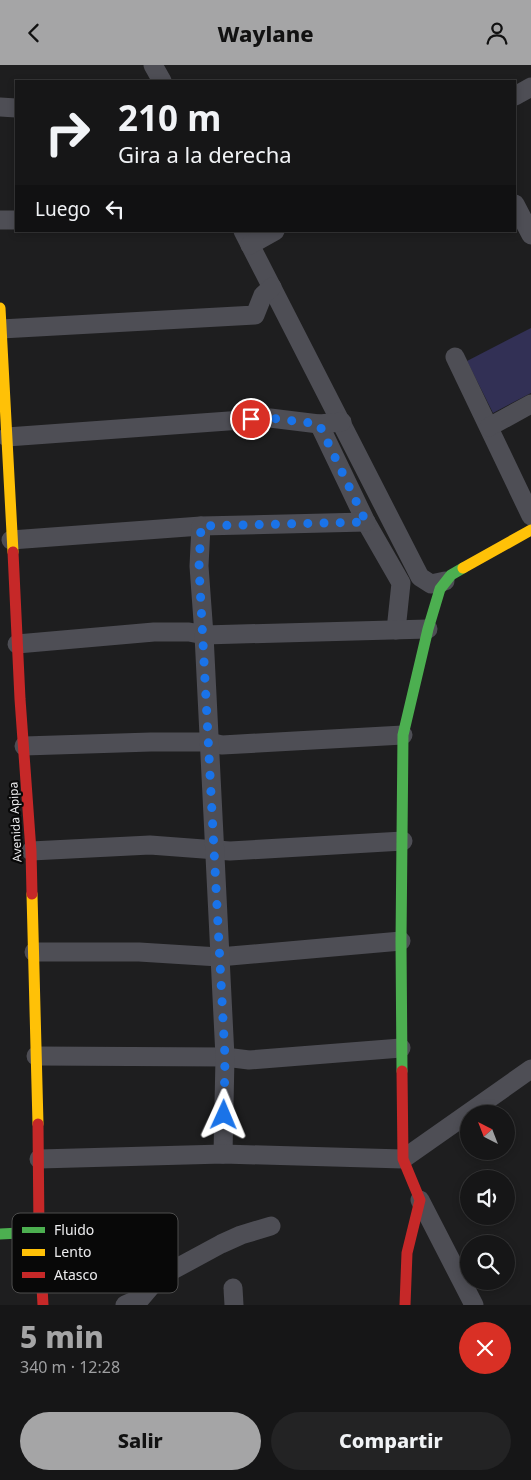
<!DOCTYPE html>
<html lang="es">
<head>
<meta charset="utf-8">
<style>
  :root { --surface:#161617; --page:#232324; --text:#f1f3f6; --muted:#9e9fa1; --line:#353536; --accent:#a5a5a6 }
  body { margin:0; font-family:"Noto Sans",sans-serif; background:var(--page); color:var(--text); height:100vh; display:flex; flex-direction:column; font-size:19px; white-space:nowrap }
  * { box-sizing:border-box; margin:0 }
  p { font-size:16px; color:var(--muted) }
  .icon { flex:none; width:28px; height:28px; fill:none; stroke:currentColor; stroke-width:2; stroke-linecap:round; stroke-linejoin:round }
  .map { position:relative; height:1240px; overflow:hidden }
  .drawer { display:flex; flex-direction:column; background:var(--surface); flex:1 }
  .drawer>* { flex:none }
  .banner { position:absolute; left:15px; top:15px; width:501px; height:152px; border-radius:0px; box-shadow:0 2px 8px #0003,0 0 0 1px var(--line); background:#161617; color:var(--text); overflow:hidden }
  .needle { width:32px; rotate:318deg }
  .fabs { position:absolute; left:460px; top:1040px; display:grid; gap:10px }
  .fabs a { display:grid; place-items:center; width:55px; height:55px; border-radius:50%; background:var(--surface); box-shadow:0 2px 8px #0003,0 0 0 1px var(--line); font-size:25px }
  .pin { position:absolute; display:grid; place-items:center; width:42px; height:42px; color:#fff; margin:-21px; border:2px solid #fff; border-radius:50%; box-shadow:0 1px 5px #0007 }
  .me { position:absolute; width:55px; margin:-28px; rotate:1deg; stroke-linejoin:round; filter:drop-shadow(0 0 4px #0008) }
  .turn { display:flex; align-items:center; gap:18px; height:105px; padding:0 20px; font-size:22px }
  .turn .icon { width:65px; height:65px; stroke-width:2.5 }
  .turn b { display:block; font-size:35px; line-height:42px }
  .then { display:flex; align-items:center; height:48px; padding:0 20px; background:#0003; gap:10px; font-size:19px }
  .round { display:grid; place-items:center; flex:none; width:52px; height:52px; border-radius:26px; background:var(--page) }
  .headline { display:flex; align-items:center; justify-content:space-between; height:85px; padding:0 20px }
  h1 { font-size:30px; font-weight:800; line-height:38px; color:var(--accent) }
  .primary-button { display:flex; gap:10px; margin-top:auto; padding:10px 20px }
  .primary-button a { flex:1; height:58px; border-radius:30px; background:var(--accent); color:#111; font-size:20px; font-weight:800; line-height:58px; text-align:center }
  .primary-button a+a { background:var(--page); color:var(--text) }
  header { display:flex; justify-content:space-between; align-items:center; height:65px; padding:0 20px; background:var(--accent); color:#111; font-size:22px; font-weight:800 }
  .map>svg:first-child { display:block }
  .green { fill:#323055 }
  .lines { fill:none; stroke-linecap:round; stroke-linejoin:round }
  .street { stroke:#4e4e55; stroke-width:19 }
  .fast { stroke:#4caf50; stroke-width:11 }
  .slow { stroke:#ffc107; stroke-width:11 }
  .jam { stroke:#c62828; stroke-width:11 }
  .route { stroke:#1a73e8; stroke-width:9; stroke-dasharray:0 16.2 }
  .labels { text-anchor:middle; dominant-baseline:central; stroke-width:4.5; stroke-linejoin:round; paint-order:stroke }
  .street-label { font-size:12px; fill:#ededef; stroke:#080808 }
  .key { fill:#080808; stroke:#4d4d4d; stroke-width:1 }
  .key-label { font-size:14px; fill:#ededef }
</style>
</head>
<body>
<header><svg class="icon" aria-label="back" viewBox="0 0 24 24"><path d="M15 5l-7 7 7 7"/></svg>Waylane<svg class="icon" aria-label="person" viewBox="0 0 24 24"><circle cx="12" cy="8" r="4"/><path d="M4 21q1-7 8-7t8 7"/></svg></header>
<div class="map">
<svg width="531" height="1240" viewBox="0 0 531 1240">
  <rect width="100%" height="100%" fill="#1e1e1f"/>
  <path class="green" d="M531,263V328L493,348L467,296Z"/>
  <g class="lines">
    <g class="street">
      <path d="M153,0L162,16"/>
      <path d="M515,31L531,22"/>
      <path d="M0,42L16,43"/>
      <path d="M515,139L531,170"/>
      <path d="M0,155H16"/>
      <path d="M243,166L420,512L431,519L445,516"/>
      <path d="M250,180L275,166"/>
      <path d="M1,264L255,250L263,230L272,222"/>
      <path d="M455,292L531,451"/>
      <path d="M319,359L366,457L401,518L396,565"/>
      <path d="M489,362L531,339"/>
      <path d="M7,372L270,353L319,359L342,357"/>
      <path d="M11,475L201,461L366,457"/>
      <path d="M17,579L154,567H189L204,570L199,501L201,461"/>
      <path d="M24,681L151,677H209L222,680L403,670"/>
      <path d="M31,786L150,780L230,786L403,776"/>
      <path d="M34,887H139L219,892L401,876"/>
      <path d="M36,991L225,992L249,995L401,983"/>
      <path d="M223,1089L225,992L204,570L428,564"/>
      <path d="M39,1094L223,1089L403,1094L531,1004"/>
      <path d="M420,1135L474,1240"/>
      <path d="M233,1223L234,1240"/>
      <path d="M125,1240L141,1233L158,1213L221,1179L241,1170L271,1161"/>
    </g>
    <g class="fast">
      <path d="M402,1006L401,876L403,670L428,564L440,524L451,510L463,503"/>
      <path d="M0,1169L39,1167"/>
    </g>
    <g class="slow">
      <path d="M0,243L13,487"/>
      <path d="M463,503L531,465"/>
      <path d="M32,829L38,1059"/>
    </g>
    <g class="jam">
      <path d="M13,487L20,634L31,786L32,829"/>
      <path d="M402,1006L403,1094L420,1135L407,1188L405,1240"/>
      <path d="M38,1059L39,1167L43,1240"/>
    </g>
  </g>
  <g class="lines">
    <path class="route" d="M224,1050L225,992L199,502L201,461L366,457L319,359L270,353L251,354"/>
  </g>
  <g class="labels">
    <g class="street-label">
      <text transform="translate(15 757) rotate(-93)">Avenida Apipa</text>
    </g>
  </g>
  <rect x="12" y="1148" width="166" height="80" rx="8" class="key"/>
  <rect x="22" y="1162" width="23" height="6" fill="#4caf50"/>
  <rect x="22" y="1184" width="23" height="7" fill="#ffc107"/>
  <rect x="22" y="1207" width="23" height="6" fill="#c62828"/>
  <g class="key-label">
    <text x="54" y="1170">Fluido</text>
    <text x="54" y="1192">Lento</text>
    <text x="54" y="1215">Atasco</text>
  </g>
</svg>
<div class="fabs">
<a><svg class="needle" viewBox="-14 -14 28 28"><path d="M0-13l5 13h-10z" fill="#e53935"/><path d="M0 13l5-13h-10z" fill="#9e9fa1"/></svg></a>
<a><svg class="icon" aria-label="sound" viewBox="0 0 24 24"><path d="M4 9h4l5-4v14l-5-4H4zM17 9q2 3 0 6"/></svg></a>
<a><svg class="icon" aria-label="search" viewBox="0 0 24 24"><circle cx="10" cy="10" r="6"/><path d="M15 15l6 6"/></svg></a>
</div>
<div class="pin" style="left:251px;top:354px;background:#d93025"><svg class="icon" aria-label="arrive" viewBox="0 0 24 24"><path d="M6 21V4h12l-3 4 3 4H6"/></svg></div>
<svg class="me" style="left:224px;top:1050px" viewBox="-20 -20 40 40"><path d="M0-17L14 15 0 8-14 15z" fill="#1a73e8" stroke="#fff" stroke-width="4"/></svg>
<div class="banner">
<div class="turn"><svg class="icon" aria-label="right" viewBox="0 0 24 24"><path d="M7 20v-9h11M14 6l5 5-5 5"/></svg><div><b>210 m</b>Gira a la derecha</div></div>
<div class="then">Luego<svg class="icon" aria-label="left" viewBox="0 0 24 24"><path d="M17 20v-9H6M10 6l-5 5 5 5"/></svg></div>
</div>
</div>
<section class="drawer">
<div class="headline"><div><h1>5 min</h1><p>340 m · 12:28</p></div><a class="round" style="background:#d93025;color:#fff"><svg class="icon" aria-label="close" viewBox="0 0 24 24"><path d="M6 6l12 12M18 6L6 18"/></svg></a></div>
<div class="primary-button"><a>Salir</a><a>Compartir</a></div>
</section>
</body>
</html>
